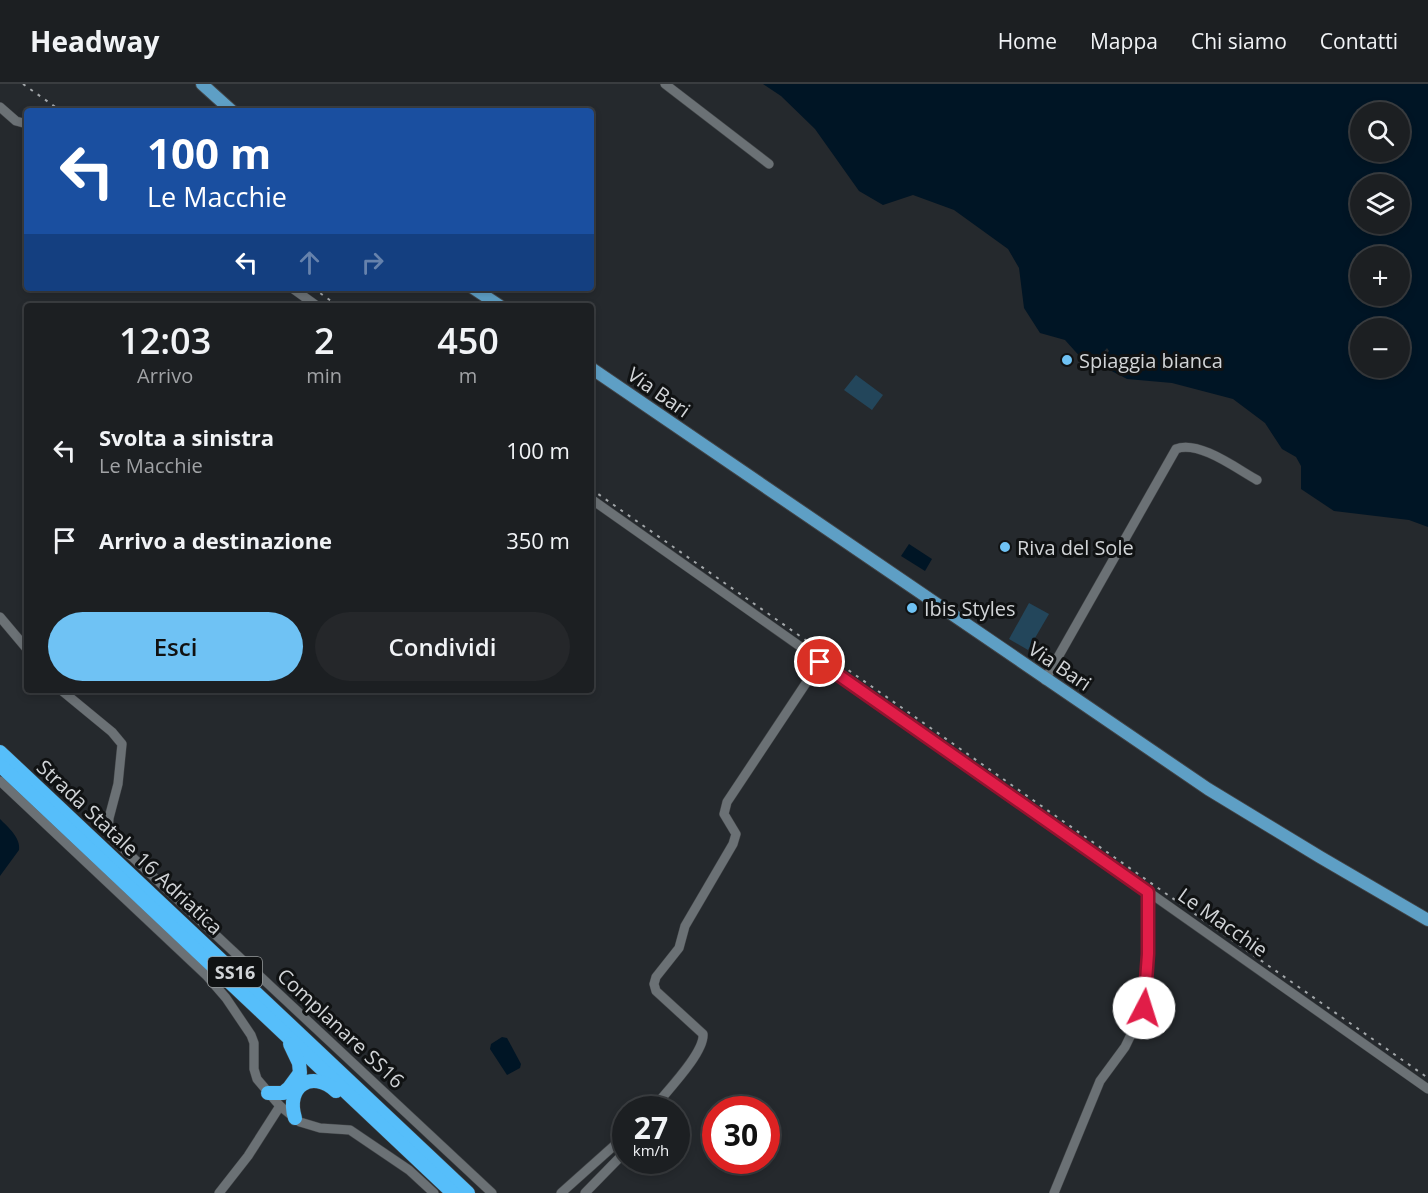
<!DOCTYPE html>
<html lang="it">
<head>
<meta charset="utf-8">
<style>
  :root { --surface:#1c1f22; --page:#25272a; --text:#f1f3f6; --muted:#a0a2a5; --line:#3a3d40; --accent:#6fc2f4 }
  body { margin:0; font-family:"Open Sans",sans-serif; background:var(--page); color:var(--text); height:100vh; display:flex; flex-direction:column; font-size:22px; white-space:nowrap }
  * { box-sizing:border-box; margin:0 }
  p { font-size:20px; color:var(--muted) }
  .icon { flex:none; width:33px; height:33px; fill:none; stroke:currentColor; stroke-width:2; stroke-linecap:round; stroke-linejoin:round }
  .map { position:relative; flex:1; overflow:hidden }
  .sheet { position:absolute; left:24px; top:219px; width:570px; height:390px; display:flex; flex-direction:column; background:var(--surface); border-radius:6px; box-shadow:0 3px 9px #0003,0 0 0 2px var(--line) }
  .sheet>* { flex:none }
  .banner { position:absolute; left:24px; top:24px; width:570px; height:183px; border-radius:6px; box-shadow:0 3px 9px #0003,0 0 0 2px var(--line); background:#1a4fa0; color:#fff; overflow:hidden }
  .buttons { position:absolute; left:1350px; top:18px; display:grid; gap:12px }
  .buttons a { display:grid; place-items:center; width:60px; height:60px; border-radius:50%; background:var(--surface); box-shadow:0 3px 9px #0003,0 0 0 2px var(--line); font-size:30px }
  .speed { position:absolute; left:612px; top:1012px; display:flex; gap:12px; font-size:30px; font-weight:700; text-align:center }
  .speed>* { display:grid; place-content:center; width:78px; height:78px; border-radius:50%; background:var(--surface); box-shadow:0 3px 9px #0003,0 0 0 2px var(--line); line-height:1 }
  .speed small { font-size:15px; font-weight:400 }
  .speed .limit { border:9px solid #d22; background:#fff; color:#111 }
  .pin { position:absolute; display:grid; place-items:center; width:51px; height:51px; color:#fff; margin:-26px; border:3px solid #fff; border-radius:50%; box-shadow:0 2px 6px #0007 }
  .me { position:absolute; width:66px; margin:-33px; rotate:5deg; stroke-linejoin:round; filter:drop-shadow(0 0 4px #0008) }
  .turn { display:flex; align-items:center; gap:21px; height:126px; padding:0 24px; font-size:27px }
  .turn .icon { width:78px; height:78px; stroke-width:2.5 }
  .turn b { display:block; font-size:42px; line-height:51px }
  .lanes { display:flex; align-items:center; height:57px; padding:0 24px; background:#0003; justify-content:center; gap:30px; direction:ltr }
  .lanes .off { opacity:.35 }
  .eta { display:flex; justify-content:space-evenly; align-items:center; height:102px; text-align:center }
  .eta b { font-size:36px; font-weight:600; line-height:42px }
  .action { display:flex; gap:12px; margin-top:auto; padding:12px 24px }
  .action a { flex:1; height:69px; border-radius:36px; background:var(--accent); color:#111; font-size:24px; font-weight:600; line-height:69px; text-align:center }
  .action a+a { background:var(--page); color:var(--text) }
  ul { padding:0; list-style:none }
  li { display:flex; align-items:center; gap:18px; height:90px; padding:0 24px }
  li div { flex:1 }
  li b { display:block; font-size:22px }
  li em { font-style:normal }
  header { display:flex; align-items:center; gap:36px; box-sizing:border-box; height:84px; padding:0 30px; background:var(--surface); border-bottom:2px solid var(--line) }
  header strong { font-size:28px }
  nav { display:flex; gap:33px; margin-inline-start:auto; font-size:21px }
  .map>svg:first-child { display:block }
  .green { fill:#23465b }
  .water { fill:#001525; fill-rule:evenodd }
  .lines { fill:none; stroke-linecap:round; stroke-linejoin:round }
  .minor-casing { stroke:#414447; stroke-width:10 }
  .major-casing { stroke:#414447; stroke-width:14 }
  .highway-casing { stroke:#414447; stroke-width:15 }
  .minor { stroke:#6b7175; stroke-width:9 }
  .major { stroke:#5e9fc5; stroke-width:12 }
  .highway { stroke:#56befa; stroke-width:14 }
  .rail { stroke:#a3a7aa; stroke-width:2; stroke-dasharray:3 6; stroke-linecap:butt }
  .route-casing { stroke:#92132f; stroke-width:15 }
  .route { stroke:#e11d48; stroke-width:10 }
  .poi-dot { fill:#6fc2f4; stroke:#101213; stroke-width:2 }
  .labels { text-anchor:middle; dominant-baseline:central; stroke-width:6; stroke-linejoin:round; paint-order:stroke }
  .shield { fill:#101213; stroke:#979a9c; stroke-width:1.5 }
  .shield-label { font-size:18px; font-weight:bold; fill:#d1d4d7 }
  .poi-label { font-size:20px; fill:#d1d4d7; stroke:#101213; text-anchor:start }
  .street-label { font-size:20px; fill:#d1d4d7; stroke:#101213 }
</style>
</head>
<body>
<header>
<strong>Headway</strong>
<nav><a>Home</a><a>Mappa</a><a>Chi siamo</a><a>Contatti</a></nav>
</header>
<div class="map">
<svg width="1428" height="1109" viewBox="0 0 1428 1109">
  <rect width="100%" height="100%" fill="#25292d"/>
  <g class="green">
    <path d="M856,291L883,311L872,326L844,306Z"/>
    <path d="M1029,519L1049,530L1028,566L1009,555Z"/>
  </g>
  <g class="water">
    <path d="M763,0H1428V443L1409,436L1334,427L1301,405V382L1296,373L1282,365L1265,339L1233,315L1172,299L1127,295L1098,280L1109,267L1107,264L1094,279L1083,276L1065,256L1040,249L1024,224L1019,184L1008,165L954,126L913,111L883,121L859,107L815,45L781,12ZM1360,28H1400V68H1360ZM1360,100H1400V140H1360ZM1360,172H1400V212H1360ZM1360,244H1400V284H1360Z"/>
    <path d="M909,460L932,475L925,487L901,472Z"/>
    <path d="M0,735C8,743 21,754 19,766L0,792Z"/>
    <path d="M502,953L507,954L521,980L520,984L507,991L490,965L491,960Z"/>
  </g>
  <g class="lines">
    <defs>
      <g id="minor">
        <path d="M665,0L769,80"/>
        <path d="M0,23L16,37L27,40"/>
        <path d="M292,204L317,222"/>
        <path d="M591,415L1428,1005"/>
        <path d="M0,533L27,565"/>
        <path d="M1045,596L1176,365C1199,356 1237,385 1257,396"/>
        <path d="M61,606L112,648L122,660L118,700L109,734L108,747L113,755L492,1109"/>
        <path d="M0,697L207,892L226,914L251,951L254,959V985L257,995L280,1022L300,1038L320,1044L350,1046L409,1086L434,1109"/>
        <path d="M652,1026C664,1010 705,969 703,950L656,907L654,900L656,893L679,864L685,842L733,760L736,750L724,730L727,718L820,578"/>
        <path d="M219,1109L248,1072L280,1022"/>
        <path d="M561,1109L626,1051"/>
        <path d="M585,1109L626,1067"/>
        <path d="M1054,1109L1100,997L1125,963L1144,924L1148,870V808"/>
      </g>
      <g id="major">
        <path d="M202,0L232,27"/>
        <path d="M473,204L500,222"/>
        <path d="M591,284L1208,705L1320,773L1428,836"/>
      </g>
      <g id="highway">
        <path d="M0,668L468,1109"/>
        <path d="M0,681L453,1109"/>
        <path d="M268,1009H283L289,1004L300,989L299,979L290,960"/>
        <path d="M295,1034C285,1002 312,985 336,1007"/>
      </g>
    </defs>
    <use href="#minor" class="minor-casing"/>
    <use href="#major" class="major-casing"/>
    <use href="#highway" class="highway-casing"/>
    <use href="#minor" class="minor"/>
    <use href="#major" class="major"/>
    <use href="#highway" class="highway"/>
    <g class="rail">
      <path d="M23,0L61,27"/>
      <path d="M313,204L338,222"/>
      <path d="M591,405L1428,994"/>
    </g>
  </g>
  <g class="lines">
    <defs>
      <path id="route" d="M820,578L1148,808V870L1144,924"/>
    </defs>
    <use href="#route" class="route-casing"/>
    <use href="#route" class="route"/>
  </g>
  <g class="poi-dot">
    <circle cx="1067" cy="276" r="6"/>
    <circle cx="1005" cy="463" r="6"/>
    <circle cx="912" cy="524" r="6"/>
  </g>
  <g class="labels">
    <rect class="shield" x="208" y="873" width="54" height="30" rx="4.5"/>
    <g class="shield-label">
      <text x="235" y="888">SS16</text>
    </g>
    <g class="poi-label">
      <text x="1079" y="276">Spiaggia bianca</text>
      <text x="1017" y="463">Riva del Sole</text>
      <text x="924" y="524">Ibis Styles</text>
    </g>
    <g class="street-label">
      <text transform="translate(659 308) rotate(35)">Via Bari</text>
      <text transform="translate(1060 582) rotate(34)">Via Bari</text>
      <text transform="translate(130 763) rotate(43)">Strada Statale 16 Adriatica</text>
      <text transform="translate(1223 838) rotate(35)">Le Macchie</text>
      <text transform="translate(341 944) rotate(43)">Complanare SS16</text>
    </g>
  </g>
</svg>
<div class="buttons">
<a><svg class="icon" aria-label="search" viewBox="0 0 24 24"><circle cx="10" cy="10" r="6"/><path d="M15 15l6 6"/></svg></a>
<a><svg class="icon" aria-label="layers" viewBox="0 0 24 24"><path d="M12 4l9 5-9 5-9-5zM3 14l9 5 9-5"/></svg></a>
<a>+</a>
<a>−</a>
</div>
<div class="speed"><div>27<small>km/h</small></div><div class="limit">30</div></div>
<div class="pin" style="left:820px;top:578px;background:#d93025"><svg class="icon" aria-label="arrive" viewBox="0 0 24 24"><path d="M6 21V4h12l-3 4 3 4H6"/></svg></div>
<svg class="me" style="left:1144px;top:924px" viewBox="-20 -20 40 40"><circle r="19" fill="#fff"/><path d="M0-13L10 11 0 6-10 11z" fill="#e11d48"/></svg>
<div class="banner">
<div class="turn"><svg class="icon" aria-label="left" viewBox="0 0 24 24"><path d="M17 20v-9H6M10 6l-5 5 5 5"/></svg><div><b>100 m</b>Le Macchie</div></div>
<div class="lanes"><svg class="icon" aria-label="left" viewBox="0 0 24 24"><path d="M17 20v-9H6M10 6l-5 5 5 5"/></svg><svg class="icon off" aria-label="ahead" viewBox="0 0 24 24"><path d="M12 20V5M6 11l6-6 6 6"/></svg><svg class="icon off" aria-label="right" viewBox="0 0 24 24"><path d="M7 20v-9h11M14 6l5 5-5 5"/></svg></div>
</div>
<section class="sheet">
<div class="eta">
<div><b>12:03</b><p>Arrivo</p></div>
<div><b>2</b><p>min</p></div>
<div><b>450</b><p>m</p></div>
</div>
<ul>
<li><svg class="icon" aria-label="left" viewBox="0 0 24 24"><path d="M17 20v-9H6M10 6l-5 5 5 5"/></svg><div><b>Svolta a sinistra</b><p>Le Macchie</p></div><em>100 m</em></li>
<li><svg class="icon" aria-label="arrive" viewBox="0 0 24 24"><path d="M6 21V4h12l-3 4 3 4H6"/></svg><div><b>Arrivo a destinazione</b></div><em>350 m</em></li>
</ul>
<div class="action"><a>Esci</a><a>Condividi</a></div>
</section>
</div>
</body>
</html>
